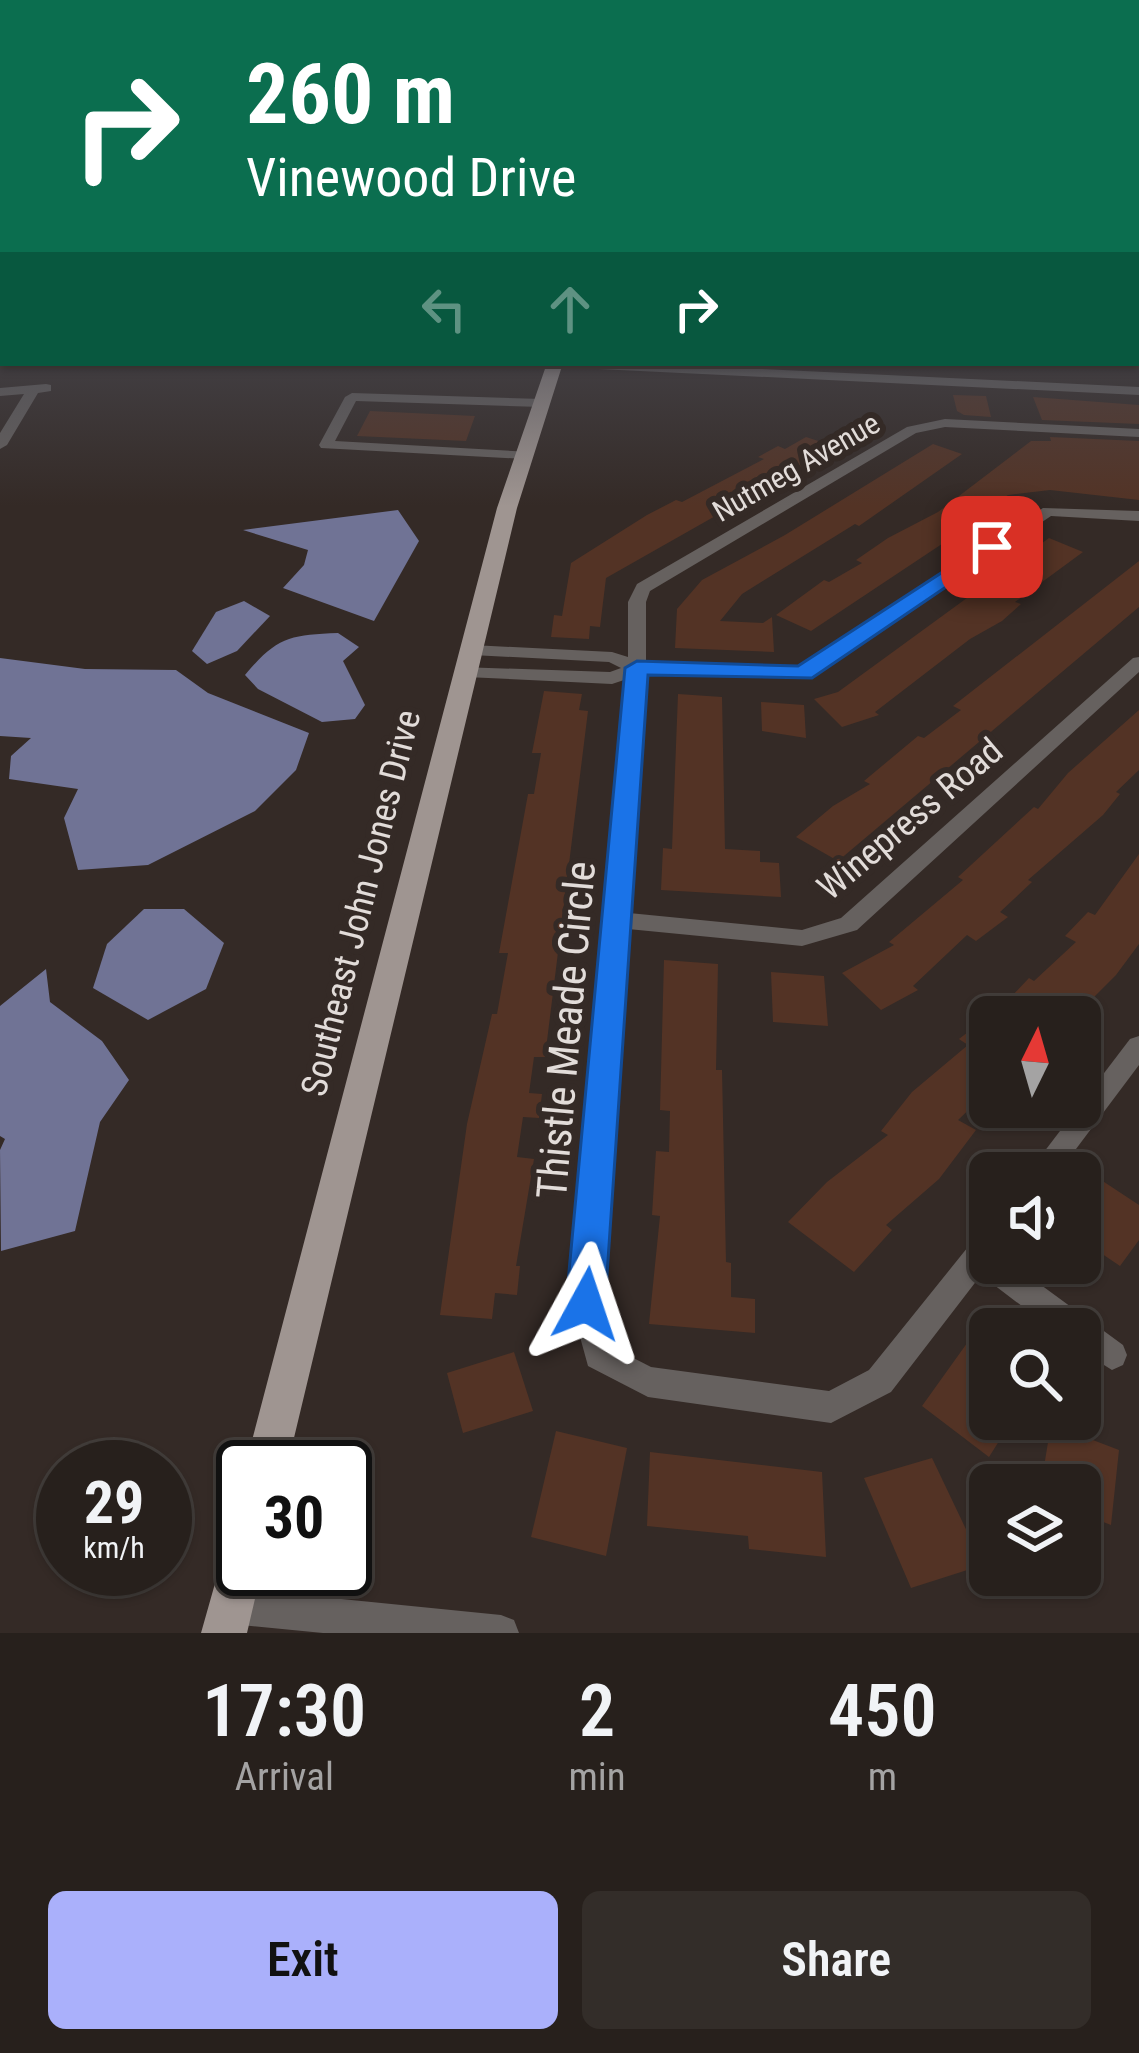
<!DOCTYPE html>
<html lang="en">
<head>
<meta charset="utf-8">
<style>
  :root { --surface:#27201c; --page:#332d29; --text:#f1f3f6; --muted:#a4a3a3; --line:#433e3b; --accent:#aab0fb }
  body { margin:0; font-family:"Roboto Condensed",sans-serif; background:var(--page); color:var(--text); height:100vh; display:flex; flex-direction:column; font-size:45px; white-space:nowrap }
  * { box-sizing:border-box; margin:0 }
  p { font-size:39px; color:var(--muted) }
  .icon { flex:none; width:66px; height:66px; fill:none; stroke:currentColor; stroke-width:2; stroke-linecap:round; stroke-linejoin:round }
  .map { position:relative; height:1633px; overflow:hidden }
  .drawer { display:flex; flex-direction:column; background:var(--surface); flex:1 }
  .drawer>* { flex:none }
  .banner { position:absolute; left:0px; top:0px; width:1140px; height:366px; box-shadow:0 3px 9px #0004,0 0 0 3px var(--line); background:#0b6e4f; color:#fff; overflow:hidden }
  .needle { width:78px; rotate:5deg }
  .buttons { position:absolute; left:969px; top:996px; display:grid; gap:24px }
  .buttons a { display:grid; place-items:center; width:132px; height:132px; border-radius:18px; background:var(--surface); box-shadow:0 3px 9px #0004,0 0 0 3px var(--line); font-size:60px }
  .speed { position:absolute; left:36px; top:1440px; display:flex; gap:24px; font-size:60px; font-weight:700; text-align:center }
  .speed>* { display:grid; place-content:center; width:156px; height:156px; border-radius:50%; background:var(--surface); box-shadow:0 3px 9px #0004,0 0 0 3px var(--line); line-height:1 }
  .speed small { font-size:30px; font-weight:400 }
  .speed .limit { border:6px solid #111; border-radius:18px; background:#fff; color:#111 }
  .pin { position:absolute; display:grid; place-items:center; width:102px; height:102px; color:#fff; margin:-51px; border-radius:24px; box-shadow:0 6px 18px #0006 }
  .me { position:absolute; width:132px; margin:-66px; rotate:5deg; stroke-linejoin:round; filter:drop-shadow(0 0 9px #0008) }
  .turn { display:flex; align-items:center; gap:42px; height:252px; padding:0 48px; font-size:54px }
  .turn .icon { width:156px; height:156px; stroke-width:2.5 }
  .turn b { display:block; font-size:84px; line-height:102px }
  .lanes { display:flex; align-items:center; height:114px; padding:0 48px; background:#0003; justify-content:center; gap:60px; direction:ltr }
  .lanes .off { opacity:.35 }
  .eta { display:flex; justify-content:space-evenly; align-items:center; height:204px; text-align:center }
  .eta b { font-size:72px; font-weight:600; line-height:84px }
  .cta { display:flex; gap:24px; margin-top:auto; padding:24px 48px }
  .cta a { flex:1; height:138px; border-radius:18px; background:var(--accent); color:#111; font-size:48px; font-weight:600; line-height:138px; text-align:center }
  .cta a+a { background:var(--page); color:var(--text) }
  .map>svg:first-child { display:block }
  .water { fill:#707395 }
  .building { fill:#533325 }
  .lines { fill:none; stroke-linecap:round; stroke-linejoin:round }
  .minor { fill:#66615f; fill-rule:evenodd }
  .major { fill:#9f9591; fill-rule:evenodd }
  .route { fill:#1a73e8; stroke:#114b97; stroke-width:3 }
  .labels { text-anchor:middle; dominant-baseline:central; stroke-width:12; stroke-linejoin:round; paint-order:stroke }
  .far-street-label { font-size:30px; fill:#e2dcd9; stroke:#342a26 }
  .street-label { font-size:36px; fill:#e2dcd9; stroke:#342a26 }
  .near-street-label { font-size:42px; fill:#e2dcd9; stroke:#342a26 }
</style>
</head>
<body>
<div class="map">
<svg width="1139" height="1633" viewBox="0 0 1139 1633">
  <rect width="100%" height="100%" fill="#342a26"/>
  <g class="water">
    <path d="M398,510L419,541L374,621L283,588L304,565L308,550L243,530Z"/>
    <path d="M244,601L270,616L237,651L207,664L192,651L216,612Z"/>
    <path d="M338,633L359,647L343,661L365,705L355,719L322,722L258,689L245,675C277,637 289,635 338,633Z"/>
    <path d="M0,658L85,669L176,670L208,693L309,733L296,770L255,811L148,865L78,870L64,818L78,789L9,779L11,756L31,738L0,736Z"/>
    <path d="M144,909H184L224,943L206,989L148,1020L93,988L107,944Z"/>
    <path d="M46,969L50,1002L102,1041L129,1080L100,1122L75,1231L1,1251L0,1150L5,1139L0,1136V1006Z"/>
  </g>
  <g class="building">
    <path d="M953,395L986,396L991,417L964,415L957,411Z"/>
    <path d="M1033,397L1139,405V424L1042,420Z"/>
    <path d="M370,411L475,416L466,441L357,436Z"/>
    <path d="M806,437L837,447L606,578L600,627L590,626L589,639L551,637L554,615L562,616L571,563L647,515L676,500L682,502L764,459L758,457L778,446L785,449Z"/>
    <path d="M1050,437L1139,441V500L1050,490L1008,495L972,524L811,631L776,615L824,580L829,582L862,563L856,560L888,538L938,512L1031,441H1051Z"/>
    <path d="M933,444L962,454L859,526L855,524L742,594L720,621L763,623L772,617L774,652L675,648L677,609L702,580L785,535Z"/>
    <path d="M1049,538L1083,552L1015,602L1021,604L1002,621L970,639L875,712L879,715L842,727L814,699L838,692Z"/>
    <path d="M1139,561V607L838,861L796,837L833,806L870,784L864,781L918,736L924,738L961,710L953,706Z"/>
    <path d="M544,691L582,694L579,710L588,711L545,1057H534L529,1093L542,1094L539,1118L523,1117L517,1157L534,1159L516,1266H520L517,1295L495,1293L492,1319L440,1315L467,1124L492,1014H497L508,953H499L528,794H534L541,753H532Z"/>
    <path d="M678,694L722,697L725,849L760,851V862L779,863L781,897L661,890L663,848L672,849Z"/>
    <path d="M761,702L804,705L806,738L762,731Z"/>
    <path d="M1139,710V770L1116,792L1120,794L1103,815L1028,880L1032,882L1000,912L1008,917L976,941L967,935L913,986L918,990L881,1010L842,973L894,945L889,942L963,880L958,877L1034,807L1038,809L1068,773Z"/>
    <path d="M1139,854V944L1116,975L1074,1017H992L1029,978L1034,981L1076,942L1065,936L1088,912L1095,915Z"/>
    <path d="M664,960L718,964L716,1070H722L726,1262L731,1263V1297L755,1299V1333L649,1324L660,1216L652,1215L656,1151L669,1152L670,1111L660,1110Z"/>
    <path d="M771,972L824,976L828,1026L773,1022Z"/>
    <path d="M990,1015V1101L983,1096L958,1120L976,1130L939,1179L886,1225L892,1230L854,1272L788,1222L827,1182L888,1135L881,1131L912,1092L968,1045L959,1039Z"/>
    <path d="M1095,1176L1139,1205V1240L1120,1266L1080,1239V1195Z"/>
    <path d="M970,1339L990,1353V1419H1013L989,1457L922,1406Z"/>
    <path d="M514,1352L533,1411L463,1433L447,1373Z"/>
    <path d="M1051,1424L1119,1450L1111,1525L1080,1513V1485H1041Z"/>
    <path d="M556,1431L627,1448L606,1556L531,1537Z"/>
    <path d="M650,1452L822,1472L826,1557L749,1549L748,1536L647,1526Z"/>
    <path d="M932,1458L983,1565L911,1588L864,1478Z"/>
  </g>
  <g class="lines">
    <g class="minor">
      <path d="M3,356V363H7L0,365Z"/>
      <path d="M551,363H637L1139,387V395L557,367Z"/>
      <path d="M46,384L51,385V391L38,393L7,445L0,449V433L24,394L0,396V388Z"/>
      <path d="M352,393L542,399L549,403L542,407L356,401L335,441L530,452L532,455L525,459L321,448L319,445L345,397Z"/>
      <path d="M945,419L1139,429V437L945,427L916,433L650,591L646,602V663L799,667L1043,508L1139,511V521L1051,516L810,677L646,674L629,913L802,930L841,918L1133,658L1139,657V672L857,930L802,946L628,929L601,1304L612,1347L651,1367L829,1391L869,1370L980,1232L990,1228V1263H1011L1123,1345L1127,1355L1123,1365L1112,1370L1080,1350V1329H1052L981,1275L891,1392L831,1423L648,1397L588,1366L571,1304L627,679L612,684L466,677L457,671L460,667L610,672L621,668L609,662L472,655L463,650L472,645L612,652L628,657V602L637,584L907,427Z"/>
      <path d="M1139,1036V1065L1058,1173H1028L1130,1039Z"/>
      <path d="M231,1588L501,1615L514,1620L519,1633H323L231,1624L218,1619L213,1606L218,1593Z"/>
    </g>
    <g class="major">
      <path d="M547,363H563L517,508L287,1467H245L497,508Z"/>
      <path d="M243,1535V1569H262L247,1633H201L227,1541Z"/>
    </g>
  </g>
  <linearGradient id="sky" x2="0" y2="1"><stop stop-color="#1d1715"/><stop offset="0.55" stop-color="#4a4a52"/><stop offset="1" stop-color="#4a4a52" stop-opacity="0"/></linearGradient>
  <rect width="1139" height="506" fill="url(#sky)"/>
  <path class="route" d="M992,540L999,542V551L812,678L648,675L605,1304L600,1317L586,1322L572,1317L566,1304L625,668L637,661L798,666Z"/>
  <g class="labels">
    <g class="far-street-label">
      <text transform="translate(796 467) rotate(-30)">Nutmeg Avenue</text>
    </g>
    <g class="street-label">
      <text transform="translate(910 819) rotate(-40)">Winepress Road</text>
      <text transform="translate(361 903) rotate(-76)">Southeast John Jones Drive</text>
    </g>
    <g class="near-street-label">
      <text transform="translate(566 1030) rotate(-85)">Thistle Meade Circle</text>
    </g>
  </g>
</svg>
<div class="buttons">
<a><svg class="needle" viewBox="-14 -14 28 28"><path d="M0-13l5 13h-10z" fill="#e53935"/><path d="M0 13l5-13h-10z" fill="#a4a3a3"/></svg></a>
<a><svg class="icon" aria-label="sound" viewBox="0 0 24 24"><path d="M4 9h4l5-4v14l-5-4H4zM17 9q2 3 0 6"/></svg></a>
<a><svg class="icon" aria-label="search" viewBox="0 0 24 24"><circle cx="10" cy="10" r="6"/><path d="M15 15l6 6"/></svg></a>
<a><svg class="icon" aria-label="layers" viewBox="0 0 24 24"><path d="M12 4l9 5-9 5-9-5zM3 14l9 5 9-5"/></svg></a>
</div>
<div class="speed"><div>29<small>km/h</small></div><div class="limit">30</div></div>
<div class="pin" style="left:992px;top:547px;background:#d93025"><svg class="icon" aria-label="arrive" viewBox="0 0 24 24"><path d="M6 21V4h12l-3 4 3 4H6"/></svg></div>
<svg class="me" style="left:586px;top:1304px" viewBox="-20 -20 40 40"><path d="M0-17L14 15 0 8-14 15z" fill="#1a73e8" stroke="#fff" stroke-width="4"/></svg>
<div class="banner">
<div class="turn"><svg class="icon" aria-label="right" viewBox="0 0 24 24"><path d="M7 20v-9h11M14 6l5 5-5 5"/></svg><div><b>260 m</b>Vinewood Drive</div></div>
<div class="lanes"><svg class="icon off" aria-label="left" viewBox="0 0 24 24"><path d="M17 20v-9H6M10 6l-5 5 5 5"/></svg><svg class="icon off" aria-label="ahead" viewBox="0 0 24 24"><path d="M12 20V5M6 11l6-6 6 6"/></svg><svg class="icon" aria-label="right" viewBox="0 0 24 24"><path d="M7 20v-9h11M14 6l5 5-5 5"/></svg></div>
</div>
</div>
<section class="drawer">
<div class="eta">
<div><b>17:30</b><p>Arrival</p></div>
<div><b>2</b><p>min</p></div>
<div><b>450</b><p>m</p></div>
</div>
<div class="cta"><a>Exit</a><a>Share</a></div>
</section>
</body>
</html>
